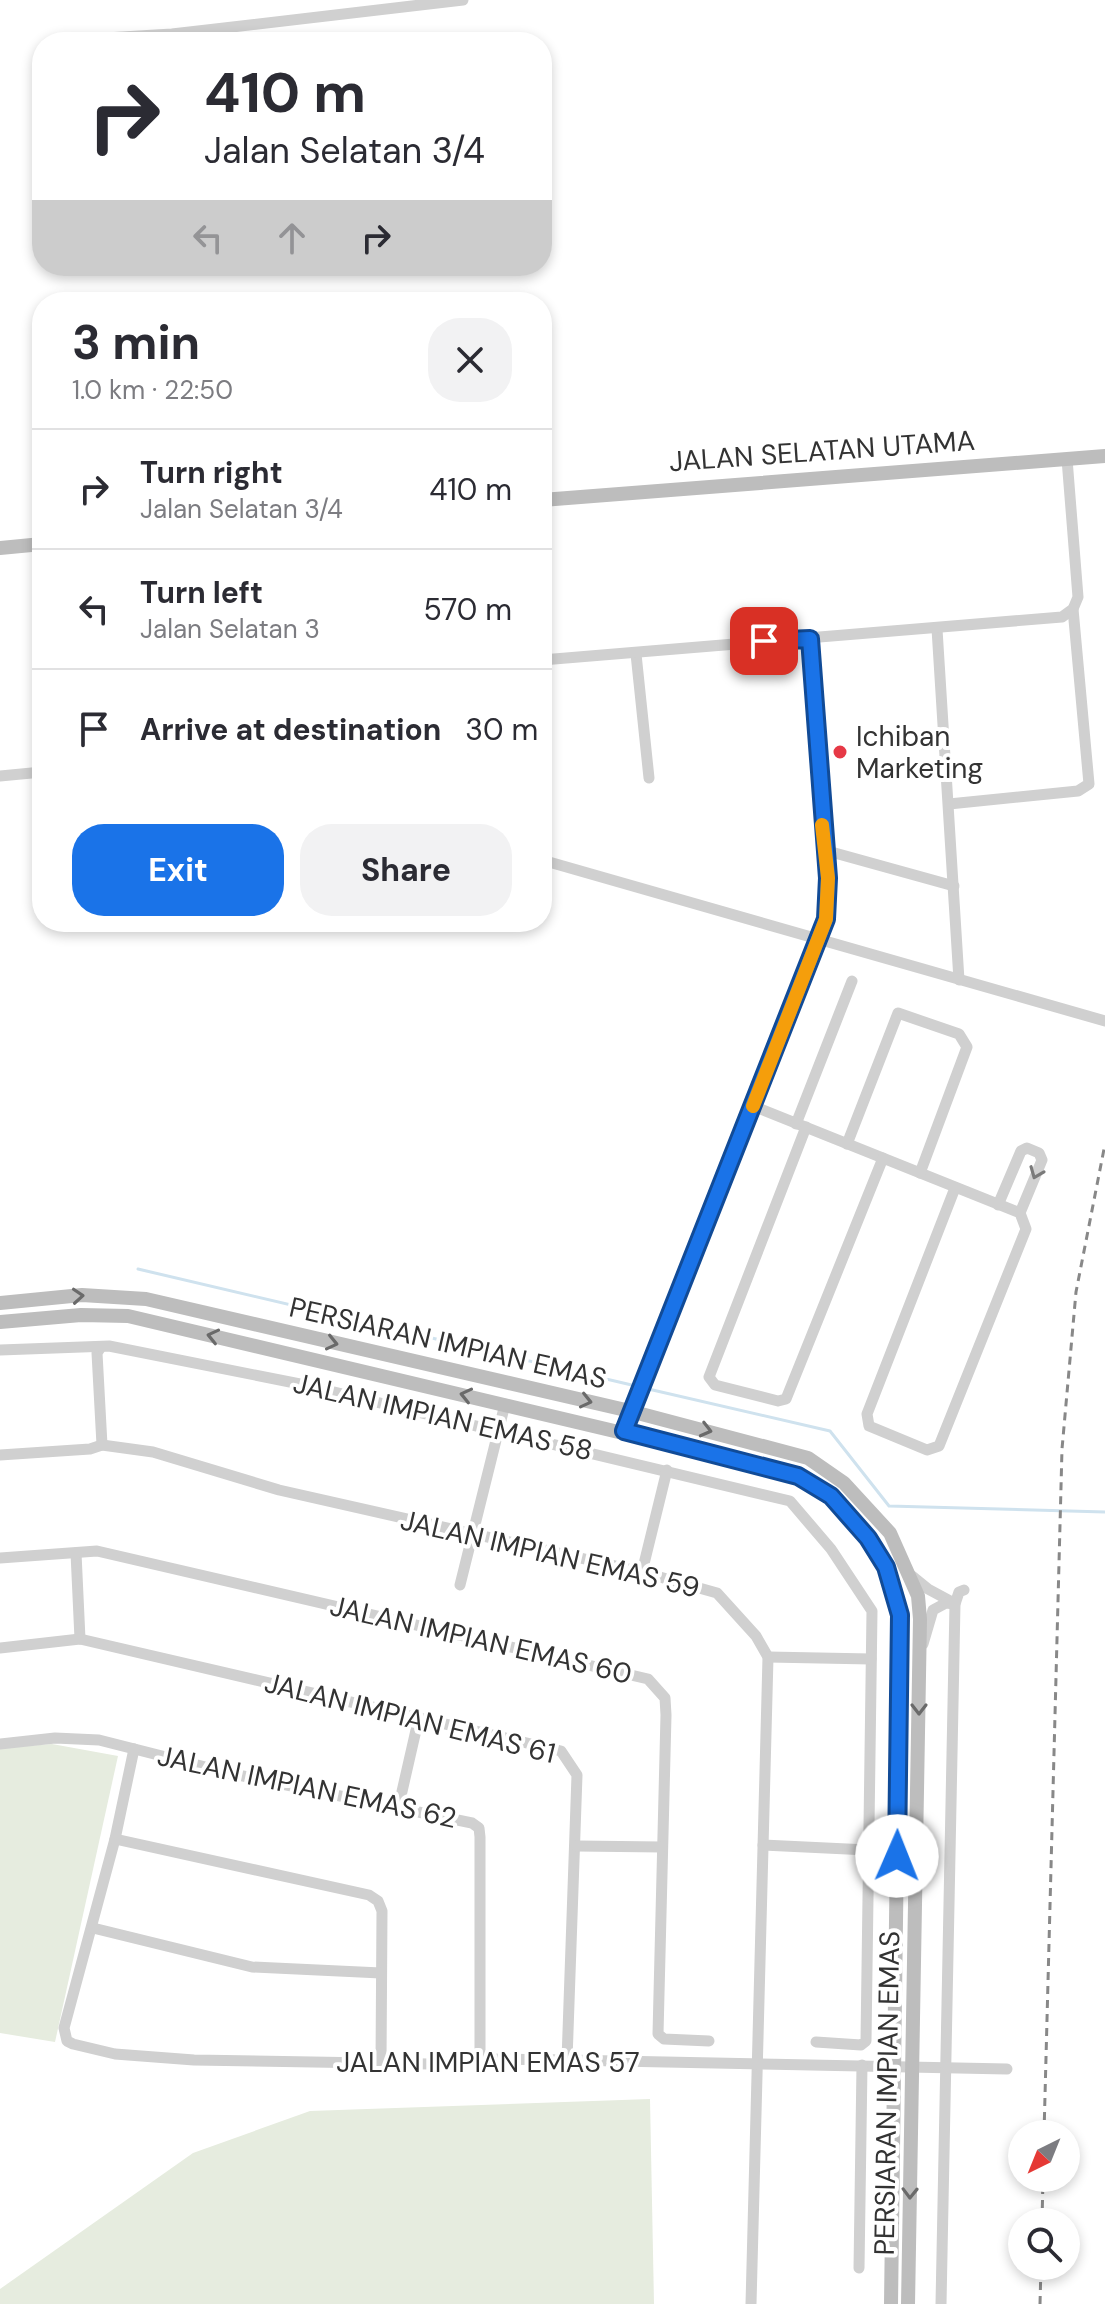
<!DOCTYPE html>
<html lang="en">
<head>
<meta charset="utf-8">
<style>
  :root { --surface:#fff; --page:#f2f2f3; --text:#2b2b33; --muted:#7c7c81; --line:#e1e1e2; --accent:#1a73e8 }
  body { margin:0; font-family:"DM Sans",sans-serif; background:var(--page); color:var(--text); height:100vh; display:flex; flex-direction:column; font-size:30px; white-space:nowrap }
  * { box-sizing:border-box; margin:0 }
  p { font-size:26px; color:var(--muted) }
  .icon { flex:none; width:44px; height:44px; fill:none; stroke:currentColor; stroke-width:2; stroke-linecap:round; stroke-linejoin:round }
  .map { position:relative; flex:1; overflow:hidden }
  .sheet { position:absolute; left:32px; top:292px; width:520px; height:640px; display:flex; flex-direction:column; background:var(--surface); border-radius:32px; box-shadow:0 4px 12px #0003 }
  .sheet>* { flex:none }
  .guide { position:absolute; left:32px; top:32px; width:520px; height:244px; border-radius:32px; box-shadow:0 4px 12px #0003; background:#fff; color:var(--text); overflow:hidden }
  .needle { width:52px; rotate:223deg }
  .fabs { position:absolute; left:1008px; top:2120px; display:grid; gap:16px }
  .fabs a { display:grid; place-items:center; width:72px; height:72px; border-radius:50%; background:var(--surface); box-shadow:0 4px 12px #0003; font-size:40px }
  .pin { position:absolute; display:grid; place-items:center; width:68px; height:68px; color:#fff; margin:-34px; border-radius:16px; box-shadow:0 4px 12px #0006 }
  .me { position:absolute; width:88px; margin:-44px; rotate:1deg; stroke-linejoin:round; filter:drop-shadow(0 0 6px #0008) }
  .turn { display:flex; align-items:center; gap:28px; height:168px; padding:0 40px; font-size:36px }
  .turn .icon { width:104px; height:104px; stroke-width:2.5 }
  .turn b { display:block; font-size:56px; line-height:68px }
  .lanes { display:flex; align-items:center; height:76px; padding:0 40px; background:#0003; justify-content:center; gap:40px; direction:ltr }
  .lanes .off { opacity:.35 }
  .round { display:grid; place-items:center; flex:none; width:84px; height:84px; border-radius:32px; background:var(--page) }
  .headline { display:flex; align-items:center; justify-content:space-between; height:136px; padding:0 40px }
  h1 { font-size:48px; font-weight:700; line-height:60px }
  .cta { display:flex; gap:16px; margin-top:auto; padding:16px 40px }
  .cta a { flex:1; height:92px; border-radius:32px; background:var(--accent); color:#fff; font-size:32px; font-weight:700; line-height:92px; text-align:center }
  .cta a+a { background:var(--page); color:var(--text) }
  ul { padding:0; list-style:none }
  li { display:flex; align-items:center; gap:24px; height:120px; padding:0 40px; border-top:2px solid var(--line) }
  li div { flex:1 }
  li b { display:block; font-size:30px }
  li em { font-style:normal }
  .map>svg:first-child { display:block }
  .green { fill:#e6ecdf }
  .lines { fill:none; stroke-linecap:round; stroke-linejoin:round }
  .stream { stroke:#cfe2ee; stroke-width:3 }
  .street { stroke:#d0d0d0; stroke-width:11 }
  .secondary { stroke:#bdbdbd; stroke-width:14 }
  .rail { stroke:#888; stroke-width:3; stroke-dasharray:8 6; stroke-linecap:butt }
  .oneway { stroke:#7a7a7a }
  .oneway2 { stroke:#6a6a6a }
  .route-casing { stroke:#114b97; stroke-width:20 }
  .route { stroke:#1a73e8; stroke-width:14 }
  .slow { stroke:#f59e0b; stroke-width:14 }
  .poi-dot { fill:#e63946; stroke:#fff; stroke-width:3 }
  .labels { text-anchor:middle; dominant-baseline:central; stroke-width:8; stroke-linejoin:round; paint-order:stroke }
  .street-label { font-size:28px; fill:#333; stroke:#fff }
  .poi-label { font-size:28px; fill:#333; stroke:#fff; text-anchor:start }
</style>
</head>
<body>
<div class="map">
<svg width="1105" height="2304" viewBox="0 0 1105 2304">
  <rect width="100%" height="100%" fill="#fff"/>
  <g class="green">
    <path d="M52,1744L118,1756L55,2042L0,2033V1748Z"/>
    <path d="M650,2099L654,2304H0V2289L193,2153L310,2111Z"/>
  </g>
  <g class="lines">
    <g class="stream">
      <path d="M138,1269L636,1386"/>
      <path d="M644,1388L830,1431L889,1506L1105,1512"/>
    </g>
    <g class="street">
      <path d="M89,39L172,34L463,0"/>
      <path d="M937,629L959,980"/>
      <path d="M636,654L649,778"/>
      <path d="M542,660L1062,617L1073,609L1078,597L1067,459"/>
      <path d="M0,776L42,772"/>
      <path d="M949,804L1078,791L1089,784L1073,609"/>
      <path d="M824,850L954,886"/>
      <path d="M542,860L1105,1021"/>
      <path d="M753,1106L1020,1213L1026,1229L939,1446L927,1450L869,1426L867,1414L955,1188"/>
      <path d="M796,1124L852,981"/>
      <path d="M806,1127L709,1377L715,1385L778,1401L786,1399L883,1158"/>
      <path d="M847,1144L898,1013L959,1034L967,1047L920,1173"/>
      <path d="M998,1205L1021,1151L1027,1148L1039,1153L1042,1160L1020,1213"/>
      <path d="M101,1347L97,1353L102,1445"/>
      <path d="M0,1350L109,1346L305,1385L790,1501L831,1549L872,1611L866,2041L861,2045L816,2042"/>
      <path d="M624,1431L826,919L828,878L810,639"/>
      <path d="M0,1455L90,1449L102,1445L153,1452L279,1490L642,1572L717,1593L756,1636L768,1657L751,2304"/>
      <path d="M76,1553L80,1639"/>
      <path d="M0,1558L97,1551L648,1679L665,1698L666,1715L658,2034L664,2039L709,2041"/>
      <path d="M642,1572L667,1470"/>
      <path d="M912,1576L928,1589L954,1603"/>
      <path d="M460,1585L505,1404"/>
      <path d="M923,1644L933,1610L946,1603L955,1604"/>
      <path d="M0,1648L80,1639L561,1751L577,1775L567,2060"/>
      <path d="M768,1657L871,1659"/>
      <path d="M0,1744L55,1738L99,1740L233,1774L472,1823L479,1828L480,1837V2059"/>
      <path d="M134,1749L115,1839L64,2028L67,2041L73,2044L115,2054L194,2060L430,2064L480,2059L567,2060L1007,2069"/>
      <path d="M398,1809L419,1717"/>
      <path d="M115,1839L369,1895L378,1901L382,1911L381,2063"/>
      <path d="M763,1845L868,1850"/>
      <path d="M577,1846L662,1847"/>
      <path d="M93,1928L252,1967L381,1973"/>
      <path d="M859,2268L862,2065"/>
      <path d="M941,2304L955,1604L959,1592L964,1590"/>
    </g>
    <g class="secondary">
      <path d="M542,500L1105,456"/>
      <path d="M0,548L42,544"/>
      <path d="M0,1303L82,1295L146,1299L630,1411L808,1458L844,1483L890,1533L918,1596L920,1619L908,2304"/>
      <path d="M0,1322L81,1315L128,1316L775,1469C842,1490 887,1547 900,1615L891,2304"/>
    </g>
    <g class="rail">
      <path d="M1044,2134L1062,1449L1076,1292L1105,1144"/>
      <path d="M1042,2222L1043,2178"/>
      <path d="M1040,2304L1041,2266"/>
    </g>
  </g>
  <defs><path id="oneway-chevron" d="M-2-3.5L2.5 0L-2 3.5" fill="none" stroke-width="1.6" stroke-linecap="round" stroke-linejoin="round" transform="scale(2)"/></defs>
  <use class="oneway" href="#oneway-chevron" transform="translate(1036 1173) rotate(112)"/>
  <g class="oneway2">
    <use href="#oneway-chevron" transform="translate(78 1296) rotate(-4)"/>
    <use href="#oneway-chevron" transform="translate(213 1336) rotate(-167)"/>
    <use href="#oneway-chevron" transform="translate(332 1343) rotate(13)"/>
    <use href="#oneway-chevron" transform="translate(466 1395) rotate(-167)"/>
    <use href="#oneway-chevron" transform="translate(586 1401) rotate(13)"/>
    <use href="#oneway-chevron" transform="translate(706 1430) rotate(14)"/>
    <use href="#oneway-chevron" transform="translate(919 1709) rotate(90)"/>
    <use href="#oneway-chevron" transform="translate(910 2193) rotate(91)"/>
  </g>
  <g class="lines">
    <defs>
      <path id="route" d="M764,641L810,639L828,878L826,919L624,1431L798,1476L831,1496L868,1538L886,1567L900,1615L897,1856"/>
    </defs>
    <use href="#route" class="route-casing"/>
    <use href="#route" class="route"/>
    <path class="slow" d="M753,1106L826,919L828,878L822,825"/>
  </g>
  <circle class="poi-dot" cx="840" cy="752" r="8"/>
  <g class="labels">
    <g class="street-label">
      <text transform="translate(822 451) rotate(-4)">JALAN SELATAN UTAMA</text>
      <text transform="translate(448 1343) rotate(13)">PERSIARAN IMPIAN EMAS</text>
      <text transform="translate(443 1417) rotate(13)">JALAN IMPIAN EMAS 58</text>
      <text transform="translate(550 1554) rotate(13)">JALAN IMPIAN EMAS 59</text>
      <text transform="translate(481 1640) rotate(13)">JALAN IMPIAN EMAS 60</text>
      <text transform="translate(410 1718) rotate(14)">JALAN IMPIAN EMAS 61</text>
      <text transform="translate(307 1787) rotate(12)">JALAN IMPIAN EMAS 62</text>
      <text x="488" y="2062">JALAN IMPIAN EMAS 57</text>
      <text transform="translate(887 2093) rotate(-89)">PERSIARAN IMPIAN EMAS</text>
    </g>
    <g class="poi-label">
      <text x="856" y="736">Ichiban<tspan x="856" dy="32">Marketing</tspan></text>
    </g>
  </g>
</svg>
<div class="fabs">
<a><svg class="needle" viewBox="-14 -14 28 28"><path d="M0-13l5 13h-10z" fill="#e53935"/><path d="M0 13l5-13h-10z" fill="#7c7c81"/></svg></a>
<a><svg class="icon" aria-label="search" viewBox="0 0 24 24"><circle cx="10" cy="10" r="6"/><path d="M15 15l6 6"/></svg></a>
</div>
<div class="pin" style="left:764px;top:641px;background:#d93025"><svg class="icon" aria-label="arrive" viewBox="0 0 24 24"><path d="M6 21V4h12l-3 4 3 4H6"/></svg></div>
<svg class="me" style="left:897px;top:1856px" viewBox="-20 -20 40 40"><circle r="19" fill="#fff"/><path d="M0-13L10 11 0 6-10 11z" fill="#1a73e8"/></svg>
<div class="guide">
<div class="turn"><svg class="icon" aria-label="right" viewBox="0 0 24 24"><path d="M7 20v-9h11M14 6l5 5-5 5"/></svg><div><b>410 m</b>Jalan Selatan 3/4</div></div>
<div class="lanes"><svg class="icon off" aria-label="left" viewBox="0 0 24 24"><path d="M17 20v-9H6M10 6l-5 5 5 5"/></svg><svg class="icon off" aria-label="ahead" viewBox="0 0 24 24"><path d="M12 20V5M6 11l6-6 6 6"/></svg><svg class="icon" aria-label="right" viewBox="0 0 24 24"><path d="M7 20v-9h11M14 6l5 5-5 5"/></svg></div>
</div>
<section class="sheet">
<div class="headline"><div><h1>3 min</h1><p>1.0 km · 22:50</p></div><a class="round"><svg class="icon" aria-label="close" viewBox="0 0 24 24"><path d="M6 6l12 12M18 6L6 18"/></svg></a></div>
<ul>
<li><svg class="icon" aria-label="right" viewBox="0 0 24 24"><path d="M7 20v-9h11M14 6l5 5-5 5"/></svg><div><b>Turn right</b><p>Jalan Selatan 3/4</p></div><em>410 m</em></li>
<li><svg class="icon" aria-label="left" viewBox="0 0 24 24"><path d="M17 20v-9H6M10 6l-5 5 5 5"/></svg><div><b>Turn left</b><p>Jalan Selatan 3</p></div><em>570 m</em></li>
<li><svg class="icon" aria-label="arrive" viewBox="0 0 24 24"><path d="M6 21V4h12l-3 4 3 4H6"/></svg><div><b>Arrive at destination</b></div><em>30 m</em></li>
</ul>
<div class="cta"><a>Exit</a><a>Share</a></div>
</section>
</div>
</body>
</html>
